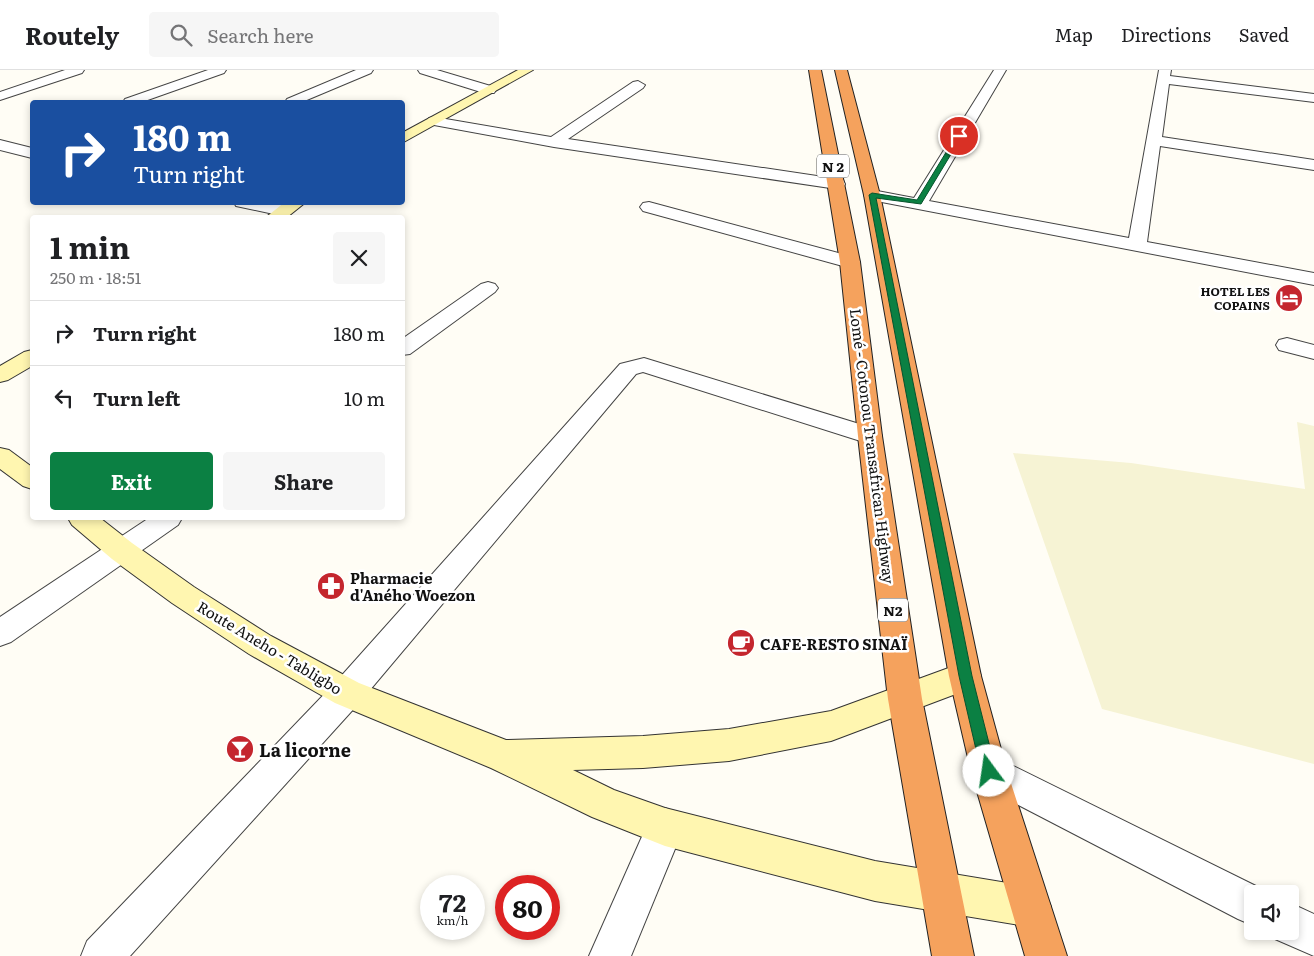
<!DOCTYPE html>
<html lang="en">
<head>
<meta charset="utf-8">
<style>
  :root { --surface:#fff; --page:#f6f6f6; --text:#202124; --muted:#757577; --line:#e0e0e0; --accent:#0b8043 }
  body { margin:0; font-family:Literata,serif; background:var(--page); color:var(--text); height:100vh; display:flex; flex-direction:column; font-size:19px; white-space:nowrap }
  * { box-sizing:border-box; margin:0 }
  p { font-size:16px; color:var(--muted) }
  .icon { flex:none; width:28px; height:28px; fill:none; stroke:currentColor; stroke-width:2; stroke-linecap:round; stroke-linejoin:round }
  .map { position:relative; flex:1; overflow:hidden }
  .sheet { position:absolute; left:30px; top:145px; width:375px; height:305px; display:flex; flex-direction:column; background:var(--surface); border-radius:5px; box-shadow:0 2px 8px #0003 }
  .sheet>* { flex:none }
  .guide { position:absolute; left:30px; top:30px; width:375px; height:105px; border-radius:5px; box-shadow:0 2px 8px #0003; background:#1a4fa0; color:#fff; overflow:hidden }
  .tools { position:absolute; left:1244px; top:815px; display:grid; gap:10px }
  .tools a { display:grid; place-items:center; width:55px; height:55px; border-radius:5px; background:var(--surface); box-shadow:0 2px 8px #0003; font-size:25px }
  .speed { position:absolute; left:420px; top:805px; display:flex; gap:10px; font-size:25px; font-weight:700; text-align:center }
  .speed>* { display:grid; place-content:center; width:65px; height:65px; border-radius:50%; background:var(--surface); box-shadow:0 2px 8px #0003; line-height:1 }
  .speed small { font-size:12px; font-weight:400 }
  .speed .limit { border:8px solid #d22; background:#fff; color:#111 }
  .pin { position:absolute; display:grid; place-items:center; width:42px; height:42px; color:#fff; margin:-21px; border:2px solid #fff; border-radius:50%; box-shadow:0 1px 5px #0007 }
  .me { position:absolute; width:55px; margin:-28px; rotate:346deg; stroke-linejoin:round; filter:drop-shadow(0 0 4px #0008) }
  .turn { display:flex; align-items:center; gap:18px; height:105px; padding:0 20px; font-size:22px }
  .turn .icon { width:65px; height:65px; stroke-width:2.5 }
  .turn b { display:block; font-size:35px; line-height:42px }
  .round { display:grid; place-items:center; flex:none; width:52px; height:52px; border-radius:5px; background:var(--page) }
  .summary { display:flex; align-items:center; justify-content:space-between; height:85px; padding:0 20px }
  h1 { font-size:30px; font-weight:700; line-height:38px }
  .cta { display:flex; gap:10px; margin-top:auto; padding:10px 20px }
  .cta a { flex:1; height:58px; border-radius:5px; background:var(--accent); color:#fff; font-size:20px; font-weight:700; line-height:58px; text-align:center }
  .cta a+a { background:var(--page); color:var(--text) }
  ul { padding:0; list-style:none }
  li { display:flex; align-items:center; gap:15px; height:65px; padding:0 20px; border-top:1px solid var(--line) }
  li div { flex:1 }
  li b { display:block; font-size:19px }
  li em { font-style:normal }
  header { display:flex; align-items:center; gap:30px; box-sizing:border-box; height:70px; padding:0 25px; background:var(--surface); border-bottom:1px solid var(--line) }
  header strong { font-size:24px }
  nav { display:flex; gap:28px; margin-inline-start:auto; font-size:18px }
  .search { width:350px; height:45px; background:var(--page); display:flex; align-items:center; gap:12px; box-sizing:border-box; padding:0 18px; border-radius:5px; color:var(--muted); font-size:19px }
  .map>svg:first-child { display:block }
  .farmland { fill:#f6f3d4 }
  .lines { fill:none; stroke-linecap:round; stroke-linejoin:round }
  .street-casing { stroke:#444; stroke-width:2 }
  .secondary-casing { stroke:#333; stroke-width:2 }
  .highway-casing { stroke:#222; stroke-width:2 }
  .street { fill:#fff; fill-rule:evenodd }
  .secondary { fill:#fff6b0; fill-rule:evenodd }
  .highway { fill:#f5a25d; fill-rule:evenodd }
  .route { fill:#0b8043; stroke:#07532c }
  .labels { text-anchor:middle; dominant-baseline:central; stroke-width:5; stroke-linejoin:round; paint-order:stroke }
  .far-poi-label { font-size:12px; font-weight:bold; fill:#111; stroke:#fff; text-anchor:end }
  .shield { fill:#fff; stroke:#585858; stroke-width:1 }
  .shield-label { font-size:14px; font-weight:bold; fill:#111 }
  .street-label { font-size:15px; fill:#111; stroke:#fff }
  .poi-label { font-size:15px; font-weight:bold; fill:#111; stroke:#fff; text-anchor:start }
  .near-poi-label { font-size:18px; font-weight:bold; fill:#111; stroke:#fff; text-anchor:start }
</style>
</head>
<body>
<header>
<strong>Routely</strong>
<div class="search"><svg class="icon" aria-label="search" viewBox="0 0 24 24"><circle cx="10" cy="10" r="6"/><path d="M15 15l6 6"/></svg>Search here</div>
<nav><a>Map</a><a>Directions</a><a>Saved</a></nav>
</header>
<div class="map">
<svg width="1314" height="886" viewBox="0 0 1314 886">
  <rect width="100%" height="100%" fill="#fffdf5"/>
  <path class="farmland" d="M1297,352L1314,356V694L1102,639L1013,383L1131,393L1305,419Z"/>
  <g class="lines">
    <defs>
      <g id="street">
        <path d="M65,0H84L82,3L0,30V22Z"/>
        <path d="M208,0H226L224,3L142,32H123L125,29Z"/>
        <path d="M356,0H373L371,3L302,32H285L287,29Z"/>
        <path d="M418,0H437L494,17L496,20L494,23H484L420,3Z"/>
        <path d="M994,0H1006L929,131L1129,168L1159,0H1171L1170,6L1314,24V32L1169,14L1162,67L1314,90V100L1160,76L1147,172L1314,203V215L866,129L864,125L866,121L872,120L914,128Z"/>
        <path d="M638,11L645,15L643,18L568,69L837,109L843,110L845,114L843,118L837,119L554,77L434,55L429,54L427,51L429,48L434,47L551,67L633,12Z"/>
        <path d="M0,70L32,78V88L0,80Z"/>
        <path d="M234,132H268L289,137L292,141L289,145L283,146L236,136Z"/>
        <path d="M649,132L857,188L860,192L857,196L850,198L643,141L640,137L643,133Z"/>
        <path d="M488,212L495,214L498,218L495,222L410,284L402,285V269L481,214Z"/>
        <path d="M1287,268L1314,275V289L1279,280L1276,275L1279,270Z"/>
        <path d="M644,288L879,360L882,366L879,372L870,374L643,302L636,304L359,633L130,886H81L87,871L335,613L620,294Z"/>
        <path d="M149,448H182L178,455L11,572L0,576V547Z"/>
        <path d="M989,684L1266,821L1268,824H1252V855L1238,849L976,713L971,701L976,689Z"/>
        <path d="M665,738L678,744L684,757L631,886H589L652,744Z"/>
        <path d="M1290,833L1314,844V886L1275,869L1272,861H1290Z"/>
      </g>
      <g id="secondary">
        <path d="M518,0H533L402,73V63Z"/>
        <path d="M285,132H306L286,148H265Z"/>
        <path d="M32,280V296L8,310L0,312V296L24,282Z"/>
        <path d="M0,378L9,380L32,397V419L23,416L0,399Z"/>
        <path d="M68,448H100L132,473L194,517L271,566L359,613L506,670L643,666L729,659L831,641L965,592L977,596L981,606L977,616L831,671L729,691L643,698L573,700L614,720L665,738L875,791L1031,817L1045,823L1051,837L1045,851L1031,857L875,831L665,776L592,747L491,698L335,633L249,584L172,533L112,489L72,455Z"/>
      </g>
      <g id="highway">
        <path d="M809,0H821L860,192L882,366L922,629L974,886H932L888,629L858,366L840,192Z"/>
        <path d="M835,0H847L880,125L981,606L1007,701L1067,886H1025L971,701L949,606L864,125Z"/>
      </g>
    </defs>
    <use href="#street" class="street-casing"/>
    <use href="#secondary" class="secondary-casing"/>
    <use href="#highway" class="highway-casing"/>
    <use href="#street" class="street"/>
    <use href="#secondary" class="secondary"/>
    <use href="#highway" class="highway"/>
  </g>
  <path class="route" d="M959,65L962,66L921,134L876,128L972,606L996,701L994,706L989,708L983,706L981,701L959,606L869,125L872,123L917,130L956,66Z"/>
  <defs>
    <symbol id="hotel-disc" viewBox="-11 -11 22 22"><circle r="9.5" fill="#c4262e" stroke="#fff"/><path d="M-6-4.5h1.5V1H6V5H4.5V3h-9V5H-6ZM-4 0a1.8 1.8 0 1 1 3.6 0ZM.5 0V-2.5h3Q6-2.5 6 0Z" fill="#fff"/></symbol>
    <symbol id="pharmacy-disc" viewBox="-11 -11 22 22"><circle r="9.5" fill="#c4262e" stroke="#fff"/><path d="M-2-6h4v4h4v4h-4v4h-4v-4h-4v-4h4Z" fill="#fff"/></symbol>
    <symbol id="cafe-disc" viewBox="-11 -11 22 22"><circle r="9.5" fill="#c4262e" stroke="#fff"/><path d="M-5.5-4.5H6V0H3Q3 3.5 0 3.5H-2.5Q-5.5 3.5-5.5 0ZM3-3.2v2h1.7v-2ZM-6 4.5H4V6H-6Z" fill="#fff"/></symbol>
    <symbol id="bar-disc" viewBox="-11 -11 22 22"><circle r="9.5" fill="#c4262e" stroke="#fff"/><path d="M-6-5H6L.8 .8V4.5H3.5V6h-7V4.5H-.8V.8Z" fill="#fff"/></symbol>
  </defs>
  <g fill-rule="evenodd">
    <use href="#hotel-disc" x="1273" y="212" width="32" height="32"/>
    <use href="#pharmacy-disc" x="315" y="500" width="32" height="32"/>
    <use href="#cafe-disc" x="725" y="557" width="32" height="32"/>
    <use href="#bar-disc" x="224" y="663" width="32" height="32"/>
  </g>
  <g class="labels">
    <g class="far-poi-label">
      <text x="1270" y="221">HOTEL LES<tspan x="1270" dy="14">COPAINS</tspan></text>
    </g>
    <g class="shield">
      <rect x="817" y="84.5" width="32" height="23" rx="4"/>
      <rect x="878" y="528.5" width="30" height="23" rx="4"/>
    </g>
    <g class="shield-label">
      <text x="833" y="96">N 2</text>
      <text x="893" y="540">N2</text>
    </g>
    <g class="street-label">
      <text transform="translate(873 376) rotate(83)">Lomé - Cotonou Transafrican Highway</text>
      <text transform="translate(270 577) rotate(31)">Route Aneho - Tabligbo</text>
    </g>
    <g class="poi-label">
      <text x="350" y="507">Pharmacie<tspan x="350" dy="17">d'Aného Woezon</tspan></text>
      <text x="760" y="573">CAFE-RESTO SINAÏ</text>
    </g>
    <g class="near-poi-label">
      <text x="259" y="679">La licorne</text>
    </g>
  </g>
</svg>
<div class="tools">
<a><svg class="icon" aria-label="sound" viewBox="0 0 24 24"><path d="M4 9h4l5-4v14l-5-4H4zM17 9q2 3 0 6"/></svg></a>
</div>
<div class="speed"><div>72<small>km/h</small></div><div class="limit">80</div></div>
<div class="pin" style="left:959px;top:66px;background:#d93025"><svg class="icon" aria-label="arrive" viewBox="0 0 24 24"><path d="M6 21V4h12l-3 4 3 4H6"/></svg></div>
<svg class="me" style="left:989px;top:701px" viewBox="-20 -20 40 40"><circle r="19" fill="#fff"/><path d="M0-13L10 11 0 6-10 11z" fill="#0b8043"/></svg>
<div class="guide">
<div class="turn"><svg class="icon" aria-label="right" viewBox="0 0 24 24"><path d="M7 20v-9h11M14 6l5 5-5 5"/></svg><div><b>180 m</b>Turn right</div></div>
</div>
<section class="sheet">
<div class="summary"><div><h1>1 min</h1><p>250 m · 18:51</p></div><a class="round"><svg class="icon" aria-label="close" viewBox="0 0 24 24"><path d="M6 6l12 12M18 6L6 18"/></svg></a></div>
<ul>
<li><svg class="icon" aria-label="right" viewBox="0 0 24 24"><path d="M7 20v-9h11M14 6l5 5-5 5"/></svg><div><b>Turn right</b></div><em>180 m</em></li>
<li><svg class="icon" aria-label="left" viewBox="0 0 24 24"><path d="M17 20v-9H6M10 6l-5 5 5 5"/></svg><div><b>Turn left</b></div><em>10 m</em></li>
</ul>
<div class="cta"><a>Exit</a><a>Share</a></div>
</section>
</div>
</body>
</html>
